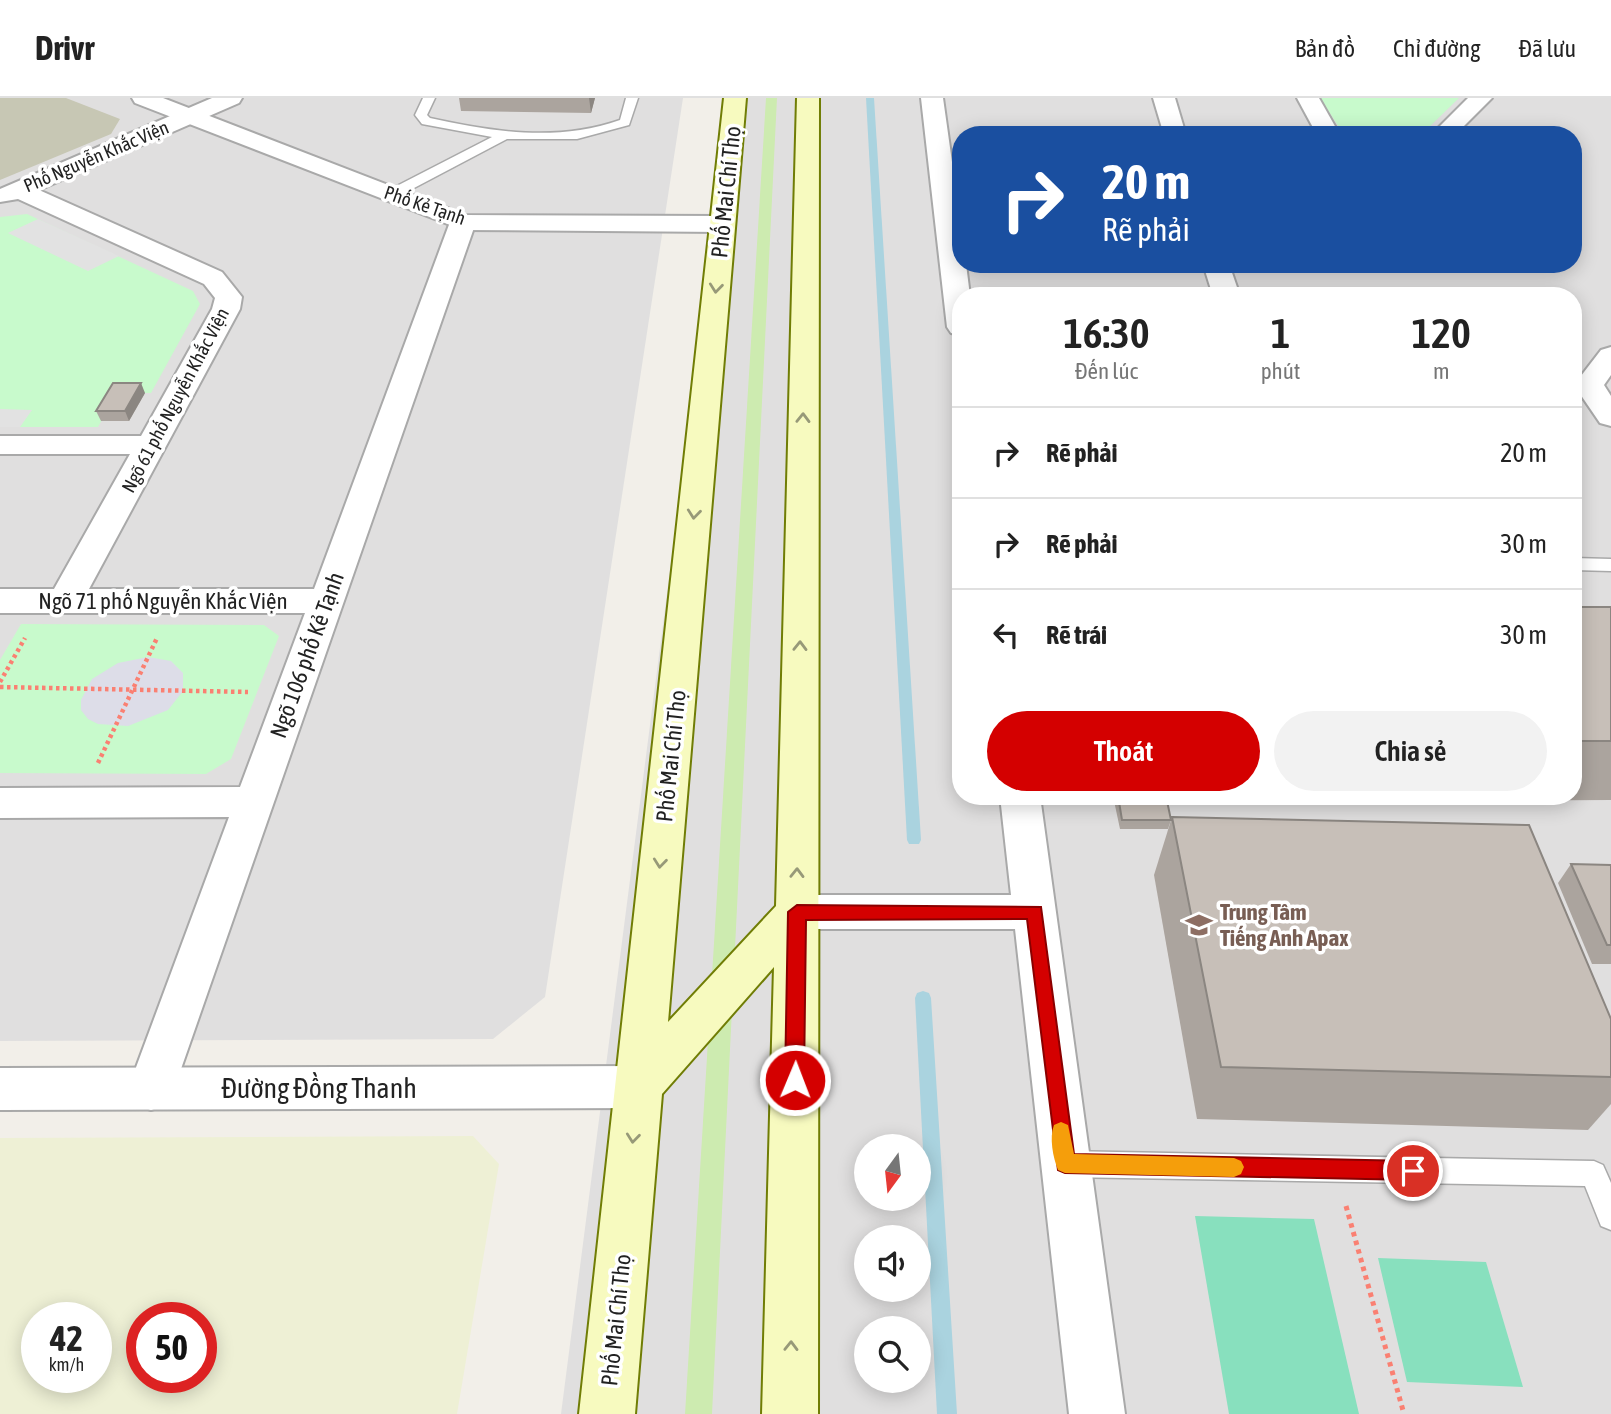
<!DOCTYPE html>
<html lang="vi">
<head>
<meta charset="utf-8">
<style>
  :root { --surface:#fff; --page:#f2f2f2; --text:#222; --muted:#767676; --line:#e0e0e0; --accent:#d40000 }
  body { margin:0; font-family:"Asap Condensed",sans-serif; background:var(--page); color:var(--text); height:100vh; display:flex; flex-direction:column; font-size:26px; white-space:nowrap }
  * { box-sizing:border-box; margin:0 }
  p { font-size:23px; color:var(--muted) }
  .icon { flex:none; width:38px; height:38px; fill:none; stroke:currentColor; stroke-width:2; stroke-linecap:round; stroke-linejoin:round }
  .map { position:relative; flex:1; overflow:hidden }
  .drawer { position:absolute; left:952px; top:189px; width:630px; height:518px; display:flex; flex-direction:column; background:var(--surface); border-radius:28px; box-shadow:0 4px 18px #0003 }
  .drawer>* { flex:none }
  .hud { position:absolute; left:952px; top:28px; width:630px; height:147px; border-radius:28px; box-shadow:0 4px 18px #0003; background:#1a4fa0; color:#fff; overflow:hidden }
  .needle { width:46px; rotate:195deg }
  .buttons { position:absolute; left:854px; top:1036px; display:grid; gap:14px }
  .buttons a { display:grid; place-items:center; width:77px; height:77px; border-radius:50%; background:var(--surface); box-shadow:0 4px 18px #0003; font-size:35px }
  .speed { position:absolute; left:21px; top:1204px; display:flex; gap:14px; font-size:35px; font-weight:700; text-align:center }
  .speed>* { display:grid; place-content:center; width:91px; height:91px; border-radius:50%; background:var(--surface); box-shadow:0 4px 18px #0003; line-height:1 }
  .speed small { font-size:18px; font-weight:400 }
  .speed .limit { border:10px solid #d22; background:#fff; color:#111 }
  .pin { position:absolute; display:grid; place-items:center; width:60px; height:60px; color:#fff; margin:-30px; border:4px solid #fff; border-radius:50%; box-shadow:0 2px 7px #0007 }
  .me { position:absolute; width:77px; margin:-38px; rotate:1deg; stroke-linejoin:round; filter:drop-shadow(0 0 5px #0008) }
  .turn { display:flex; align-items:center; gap:24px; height:147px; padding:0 35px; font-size:32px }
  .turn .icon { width:91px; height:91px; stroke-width:2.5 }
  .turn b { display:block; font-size:49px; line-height:60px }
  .eta { display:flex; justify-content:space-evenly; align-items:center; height:119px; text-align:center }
  .eta b { font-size:42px; font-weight:600; line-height:49px }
  .cta { display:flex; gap:14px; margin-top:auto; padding:14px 35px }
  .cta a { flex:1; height:80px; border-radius:42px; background:var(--accent); color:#fff; font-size:28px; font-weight:600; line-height:80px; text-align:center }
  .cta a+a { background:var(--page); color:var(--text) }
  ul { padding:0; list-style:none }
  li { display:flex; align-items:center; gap:21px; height:91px; padding:0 35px; border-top:2px solid var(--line) }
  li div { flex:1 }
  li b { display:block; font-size:26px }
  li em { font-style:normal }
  header { display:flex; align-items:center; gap:42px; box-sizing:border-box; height:98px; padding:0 35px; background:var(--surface); border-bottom:2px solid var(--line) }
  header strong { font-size:33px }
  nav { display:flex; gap:38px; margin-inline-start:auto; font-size:24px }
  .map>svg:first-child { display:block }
  .residential { fill:#e0dfdf; fill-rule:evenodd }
  .construction { fill:#c7c7b4 }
  .farmland { fill:#eef0d5; fill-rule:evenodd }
  .grass { fill:#cdebb0 }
  .park { fill:#c8facc }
  .pitch { fill:#88e0be }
  .parking { fill:#e2e2e2 }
  .plaza { fill:#dddde8 }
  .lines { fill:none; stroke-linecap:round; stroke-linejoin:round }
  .stream { fill:#aad3df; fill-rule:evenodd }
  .service-casing { stroke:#a9a9a9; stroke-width:3 }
  .minor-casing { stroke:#a9a9a9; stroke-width:4 }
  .tertiary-casing { stroke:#a9a9a9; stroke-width:4 }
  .secondary-casing { stroke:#707d05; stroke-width:4 }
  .path-far1 { stroke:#fa8072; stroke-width:4.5; stroke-dasharray:3.5 3.5; stroke-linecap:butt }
  .path { stroke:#fa8072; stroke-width:5; stroke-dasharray:4.5 4.5; stroke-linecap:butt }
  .service { fill:#fff; fill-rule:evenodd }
  .minor { fill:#fff; fill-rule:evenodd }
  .tertiary { fill:#fff; fill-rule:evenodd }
  .secondary { fill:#f7fabf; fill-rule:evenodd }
  .wall { fill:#aba49e }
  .shaded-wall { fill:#8b8681 }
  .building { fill:#c7bfb8; stroke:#8b8681; stroke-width:2 }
  .oneway { stroke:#979978 }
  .route { fill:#d40000; stroke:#8a0000; stroke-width:2 }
  .slow { fill:#f59e0b }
  .labels { text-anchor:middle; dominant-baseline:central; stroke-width:7; stroke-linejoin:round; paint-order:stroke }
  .far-street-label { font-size:19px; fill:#222; stroke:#fff }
  .street-label { font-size:23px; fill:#222; stroke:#fff }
  .education-label { font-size:23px; font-weight:bold; fill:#785e54; stroke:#fff; text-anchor:start }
  .near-street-label { font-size:28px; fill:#222; stroke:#fff }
</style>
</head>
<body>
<header>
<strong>Drivr</strong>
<nav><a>Bản đồ</a><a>Chỉ đường</a><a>Đã lưu</a></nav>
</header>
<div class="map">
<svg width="1611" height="1316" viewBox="0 0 1611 1316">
  <rect width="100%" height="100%" fill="#f2efe9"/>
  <g class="residential">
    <path d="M0,0H683L545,899L493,941L0,943Z"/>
    <path d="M731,0H1611V1316H561ZM961,37H1573V166H961ZM961,198H1573V698H961ZM866,1048H919V1101H866ZM866,1139H919V1192H866ZM866,1230H919V1283H866Z"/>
  </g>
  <path class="construction" d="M0,0H66L120,21L111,36L0,82Z"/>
  <path class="farmland" d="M473,1038L499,1066L457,1316H0V1040ZM37,1220H96V1279H37ZM142,1220H201V1279H142Z"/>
  <path class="grass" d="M766,0H777L712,1316H685Z"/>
  <g class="park">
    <path d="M1320,0H1459L1421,37H1344Z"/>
    <path d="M27,116L193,193L200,206L151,295H117L98,329H0V119Z"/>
    <path d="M21,526L264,527L279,538L231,661L206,676L0,675V562Z"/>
  </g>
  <g class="pitch">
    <path d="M1195,1118L1314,1121L1359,1316H1229Z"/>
    <path d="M1378,1160L1486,1164L1523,1289L1407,1284Z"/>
  </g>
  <g class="parking">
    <path d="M38,121L119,158L88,173L8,135Z"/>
    <path d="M0,311L32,312L20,329H0Z"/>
  </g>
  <path class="plaza" d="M148,559L171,563L183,575V593L168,612L128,628L98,626L88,621L81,612V602L92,581L118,565Z"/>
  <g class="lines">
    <g class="stream">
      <path d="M866,0H874L921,742L919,746H909L907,742Z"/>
      <path d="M923,893L929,895L931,900L957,1316H937L915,900L917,895Z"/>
    </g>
    <defs>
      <g id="service">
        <path d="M423,0H435L427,17L430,20C494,34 557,44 620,22L626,0H638L629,27L577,41H507L397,99H387V93L492,39L422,26L415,17Z"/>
        <path d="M1573,460L1611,461V473L1573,472Z"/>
        <path d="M1065,1053L1594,1063L1603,1067L1611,1085V1132L1601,1128L1585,1088L1065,1079L1056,1075L1052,1066L1056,1057Z"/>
      </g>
      <g id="minor">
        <path d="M212,0H242L239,5L39,92L222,174L242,199L240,211L89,491H314L450,124L454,119H472L476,124L174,991L168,1006L151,1012L134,1006L128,991L229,719L0,720V690L240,689L305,515H0V491H54L130,356H0V338H141L212,211L215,200L204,186L18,101L0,104V91Z"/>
        <path d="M921,0H943L961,128V166H966L970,198H961V237L951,235L947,229Z"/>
        <path d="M1153,0H1175L1186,37H1164Z"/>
        <path d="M1297,0H1319L1340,37H1317Z"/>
        <path d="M1468,0H1492L1455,37H1431Z"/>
        <path d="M1203,166H1229L1240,198H1213Z"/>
        <path d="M1000,698H1040L1125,1316H1069L1015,831H797L782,826L776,814L782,802L797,797H1011Z"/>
      </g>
      <g id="tertiary">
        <path d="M132,0H163L466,117L722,118L731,121L735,126L731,131L722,134L463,132L135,5Z"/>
        <path d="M1611,249V277L1604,287L1611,298V328L1600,325L1574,287L1601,252Z"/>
        <path d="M638,968L655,974L661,989L655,1004L638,1010L0,1012V970Z"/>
      </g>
      <path id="secondary" d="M724,0H746L668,924L776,808L797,0H819L818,1316H762L774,869L662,996L635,1316H579Z"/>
    </defs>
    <use href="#service" class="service-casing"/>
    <use href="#minor" class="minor-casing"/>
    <use href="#tertiary" class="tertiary-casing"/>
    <use href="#secondary" class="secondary-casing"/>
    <g class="path-far1">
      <path d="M0,584L25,540"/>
      <path d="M0,589L248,594"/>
      <path d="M98,665L157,540"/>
    </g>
    <path class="path" d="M1346,1108L1404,1316"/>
    <use href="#service" class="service"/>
    <use href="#minor" class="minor"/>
    <use href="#tertiary" class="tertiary"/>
    <use href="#secondary" class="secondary"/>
  </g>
  <g class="wall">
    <path d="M459,0H595L591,15L461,13Z"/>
    <path d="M145,295L129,323H101L96,313Z"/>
    <path d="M1573,509H1611V702L1471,703L1469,698H1573Z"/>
    <path d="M1113,698H1166L1171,722L1168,731H1120Z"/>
    <path d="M1172,719L1611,921V1006L1588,1032L1197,1021L1154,777Z"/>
    <path d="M1571,766L1611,767V866H1592L1558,785Z"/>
  </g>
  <g class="shaded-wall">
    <path d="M589,0H595L591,15Z"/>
    <path d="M141,285L145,295L129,323L125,313Z"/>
  </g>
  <g class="building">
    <path d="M113,285H141L125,313H96Z"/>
    <rect x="1573" y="509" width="38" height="134"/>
    <path d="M1118,698H1166L1171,722H1122Z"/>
    <path d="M1172,719L1529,727L1611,921V979L1221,969Z"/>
    <path d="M1571,766L1611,767V847H1607Z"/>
  </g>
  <defs><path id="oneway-chevron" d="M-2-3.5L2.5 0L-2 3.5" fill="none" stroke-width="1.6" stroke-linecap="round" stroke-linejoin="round" transform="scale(1.75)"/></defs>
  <g class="oneway">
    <use href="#oneway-chevron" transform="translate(716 190) rotate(96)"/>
    <use href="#oneway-chevron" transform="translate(803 320) rotate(-89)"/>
    <use href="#oneway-chevron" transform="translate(694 416) rotate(96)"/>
    <use href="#oneway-chevron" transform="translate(800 548) rotate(-89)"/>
    <use href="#oneway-chevron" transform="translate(660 765) rotate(96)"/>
    <use href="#oneway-chevron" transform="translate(797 775) rotate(-89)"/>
    <use href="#oneway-chevron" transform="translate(633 1040) rotate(96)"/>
    <use href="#oneway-chevron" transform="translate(791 1248) rotate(-89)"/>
  </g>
  <path class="route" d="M797,807L1041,809L1074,1056L1413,1063L1420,1066L1423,1073L1420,1080L1413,1082L1065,1075L1058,1072L1027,821L806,822L804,982L801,988L795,990L788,988L785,982L788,814Z"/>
  <path class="slow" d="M1061,1024L1068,1027L1074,1056L1234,1060L1241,1063L1244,1069L1241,1076L1234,1079L1065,1075L1058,1072C1053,1060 1049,1039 1054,1027Z"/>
  <defs>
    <symbol id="school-bare" viewBox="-9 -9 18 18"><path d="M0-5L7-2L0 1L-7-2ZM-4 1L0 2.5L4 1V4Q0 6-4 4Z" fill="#8d6e63" stroke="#fff" stroke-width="2.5" paint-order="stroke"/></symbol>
  </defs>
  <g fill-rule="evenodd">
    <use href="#school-bare" x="1180" y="808" width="38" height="38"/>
  </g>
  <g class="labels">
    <g class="far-street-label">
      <text transform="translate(96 58) rotate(-23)">Phố Nguyễn Khắc Viện</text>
      <text transform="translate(425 107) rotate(19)">Phố Kẻ Tạnh</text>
      <text transform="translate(175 302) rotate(-62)">Ngõ 61 phố Nguyễn Khắc Viện</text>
    </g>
    <g class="street-label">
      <text transform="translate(726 94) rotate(-84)">Phố Mai Chí Thọ</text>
      <text x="163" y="503">Ngõ 71 phố Nguyễn Khắc Viện</text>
      <text transform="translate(307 557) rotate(-70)">Ngõ 106 phố Kẻ Tạnh</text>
      <text transform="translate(671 658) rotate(-84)">Phố Mai Chí Thọ</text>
      <text transform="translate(616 1222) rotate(-84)">Phố Mai Chí Thọ</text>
    </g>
    <g class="education-label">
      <text x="1220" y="814">Trung Tâm<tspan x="1220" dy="26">Tiếng Anh Apax</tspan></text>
    </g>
    <g class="near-street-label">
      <text x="319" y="990">Đường Đồng Thanh</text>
    </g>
  </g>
</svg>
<div class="buttons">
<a><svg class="needle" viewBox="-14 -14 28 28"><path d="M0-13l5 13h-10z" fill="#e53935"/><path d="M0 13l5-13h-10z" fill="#767676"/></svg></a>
<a><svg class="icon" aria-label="sound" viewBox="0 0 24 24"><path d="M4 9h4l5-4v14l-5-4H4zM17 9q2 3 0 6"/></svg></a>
<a><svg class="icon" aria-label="search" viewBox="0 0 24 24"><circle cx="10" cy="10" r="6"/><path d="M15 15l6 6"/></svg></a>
</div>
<div class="speed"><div>42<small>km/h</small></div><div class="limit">50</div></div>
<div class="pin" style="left:1413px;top:1073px;background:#d93025"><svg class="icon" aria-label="arrive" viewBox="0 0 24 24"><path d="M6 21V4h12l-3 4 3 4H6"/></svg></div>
<svg class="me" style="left:795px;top:982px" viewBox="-20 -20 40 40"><circle r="17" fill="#d40000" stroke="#fff" stroke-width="3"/><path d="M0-11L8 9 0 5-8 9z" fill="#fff"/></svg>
<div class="hud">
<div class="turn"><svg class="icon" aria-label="right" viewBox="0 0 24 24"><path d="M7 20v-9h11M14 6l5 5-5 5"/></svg><div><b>20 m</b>Rẽ phải</div></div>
</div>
<section class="drawer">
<div class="eta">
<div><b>16:30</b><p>Đến lúc</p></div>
<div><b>1</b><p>phút</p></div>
<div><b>120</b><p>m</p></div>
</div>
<ul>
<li><svg class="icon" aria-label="right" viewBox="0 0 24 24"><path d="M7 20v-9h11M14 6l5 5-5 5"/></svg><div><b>Rẽ phải</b></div><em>20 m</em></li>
<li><svg class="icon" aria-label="right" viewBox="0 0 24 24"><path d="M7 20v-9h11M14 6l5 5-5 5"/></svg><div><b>Rẽ phải</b></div><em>30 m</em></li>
<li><svg class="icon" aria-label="left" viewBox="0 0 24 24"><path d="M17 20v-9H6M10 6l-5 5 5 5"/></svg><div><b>Rẽ trái</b></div><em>30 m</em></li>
</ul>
<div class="cta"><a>Thoát</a><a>Chia sẻ</a></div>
</section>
</div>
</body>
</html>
